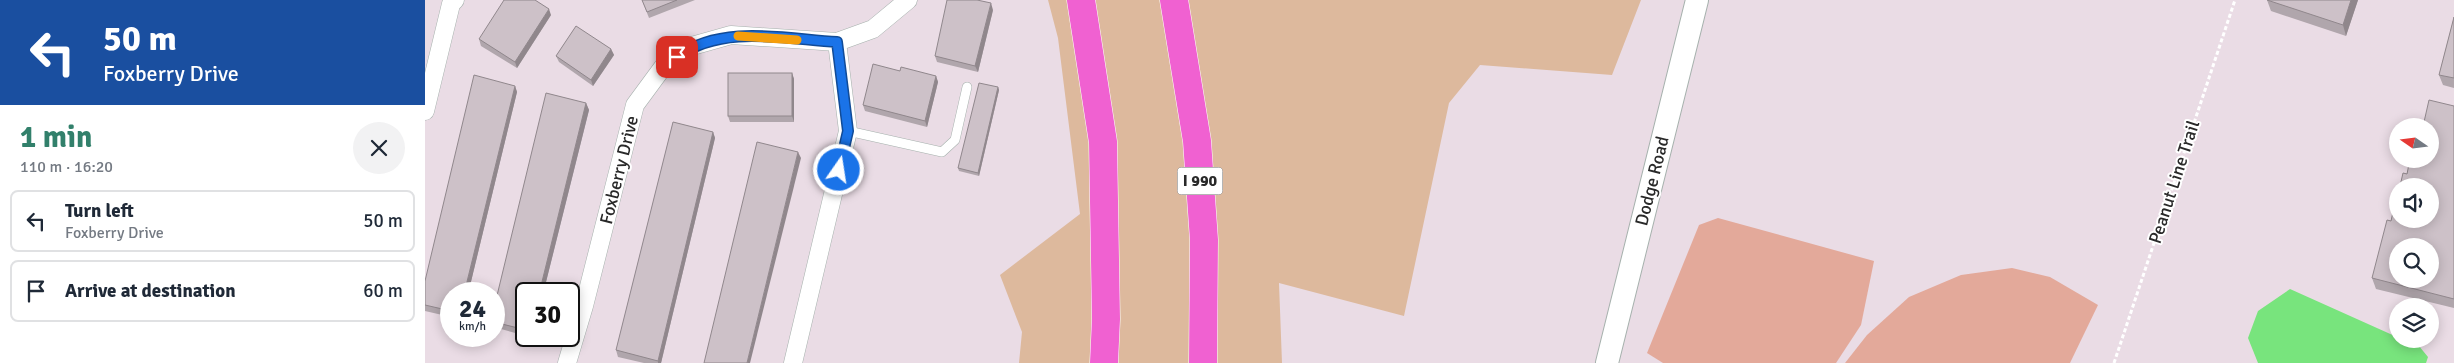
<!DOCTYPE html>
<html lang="en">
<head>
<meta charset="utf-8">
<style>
  :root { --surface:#fff; --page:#f2f2f3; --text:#1f2937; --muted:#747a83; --line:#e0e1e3; --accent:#32806b }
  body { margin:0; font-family:Signika,sans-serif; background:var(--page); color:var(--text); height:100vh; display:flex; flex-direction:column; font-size:19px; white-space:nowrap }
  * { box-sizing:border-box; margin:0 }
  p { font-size:16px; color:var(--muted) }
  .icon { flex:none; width:28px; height:28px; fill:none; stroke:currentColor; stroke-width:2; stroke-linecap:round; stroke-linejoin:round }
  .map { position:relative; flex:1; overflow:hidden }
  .panel { display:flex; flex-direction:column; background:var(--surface); width:425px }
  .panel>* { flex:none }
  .banner { background:#1a4fa0; color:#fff; overflow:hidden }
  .needle { width:32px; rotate:284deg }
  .tools { position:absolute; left:1964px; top:118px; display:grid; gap:10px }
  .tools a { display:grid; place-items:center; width:50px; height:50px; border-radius:50%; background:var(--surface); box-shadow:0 2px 12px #0003; font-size:25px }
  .speed { position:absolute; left:15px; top:282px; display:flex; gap:10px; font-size:25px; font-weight:700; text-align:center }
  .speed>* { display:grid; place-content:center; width:65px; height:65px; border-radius:50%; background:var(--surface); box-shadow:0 2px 12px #0003; line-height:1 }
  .speed small { font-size:12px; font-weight:400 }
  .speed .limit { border:2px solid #111; border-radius:8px; background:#fff; color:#111 }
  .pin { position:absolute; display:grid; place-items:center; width:42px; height:42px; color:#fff; margin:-21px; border-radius:10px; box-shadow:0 2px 8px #0006 }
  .me { position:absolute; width:55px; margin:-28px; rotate:13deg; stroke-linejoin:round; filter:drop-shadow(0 0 4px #0008) }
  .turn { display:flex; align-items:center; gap:18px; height:105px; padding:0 20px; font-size:22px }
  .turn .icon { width:65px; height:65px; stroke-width:2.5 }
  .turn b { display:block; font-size:35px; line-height:42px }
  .round { display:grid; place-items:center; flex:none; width:52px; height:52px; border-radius:26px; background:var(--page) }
  .overview { display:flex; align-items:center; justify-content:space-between; height:85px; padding:0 20px }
  h1 { font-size:30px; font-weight:700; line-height:38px; color:var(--accent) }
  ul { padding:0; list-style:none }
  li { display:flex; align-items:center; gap:15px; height:62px; margin:0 10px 8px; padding:0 10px; border:2px solid var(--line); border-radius:8px }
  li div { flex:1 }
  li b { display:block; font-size:19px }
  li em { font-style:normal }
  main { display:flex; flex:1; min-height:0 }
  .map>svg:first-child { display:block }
  .green { fill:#ddb99d }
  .pitch { fill:#e3a99a }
  .water { fill:#78e47d }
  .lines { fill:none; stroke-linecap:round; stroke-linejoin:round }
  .service-casing { stroke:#a6b1ad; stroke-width:10 }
  .minor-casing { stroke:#a6b1ad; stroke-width:19 }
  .tertiary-casing { stroke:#a6b1ad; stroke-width:24 }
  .motorway-casing { stroke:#fff; stroke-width:29 }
  .path { stroke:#fff; stroke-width:3; stroke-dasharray:4 2.5; stroke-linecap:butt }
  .service { stroke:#fff; stroke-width:9 }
  .minor { stroke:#fff; stroke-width:18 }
  .tertiary { stroke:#fff; stroke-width:22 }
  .motorway { stroke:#f061d1; stroke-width:28 }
  .wall { fill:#b0a6ac }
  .shaded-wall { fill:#90878c }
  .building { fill:#cdc1c8; stroke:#90878c; fill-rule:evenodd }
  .route-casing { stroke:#114b97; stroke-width:12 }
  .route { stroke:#1a73e8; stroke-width:9 }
  .slow { stroke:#f59e0b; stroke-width:9 }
  .labels { text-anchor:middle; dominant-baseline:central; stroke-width:4; stroke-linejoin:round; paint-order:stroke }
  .shield { fill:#fff; stroke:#696969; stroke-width:1 }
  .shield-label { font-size:16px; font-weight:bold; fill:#292929 }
  .street-label { font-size:18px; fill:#292929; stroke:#fff }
</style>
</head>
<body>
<main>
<section class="panel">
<div class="banner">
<div class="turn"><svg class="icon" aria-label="left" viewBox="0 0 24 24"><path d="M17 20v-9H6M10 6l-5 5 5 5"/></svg><div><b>50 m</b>Foxberry Drive</div></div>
</div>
<div class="overview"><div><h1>1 min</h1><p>110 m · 16:20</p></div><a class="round"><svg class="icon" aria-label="close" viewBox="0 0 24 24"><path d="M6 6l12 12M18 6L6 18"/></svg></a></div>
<ul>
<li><svg class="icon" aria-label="left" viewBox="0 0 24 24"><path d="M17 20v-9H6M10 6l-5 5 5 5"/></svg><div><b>Turn left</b><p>Foxberry Drive</p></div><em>50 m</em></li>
<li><svg class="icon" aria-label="arrive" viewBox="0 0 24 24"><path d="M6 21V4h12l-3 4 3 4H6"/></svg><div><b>Arrive at destination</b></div><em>60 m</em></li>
</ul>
</section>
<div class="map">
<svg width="2029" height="363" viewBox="0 0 2029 363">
  <rect width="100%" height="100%" fill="#eadce5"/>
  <path class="green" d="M623,0H1216L1187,75L1055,65L1024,103L979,316L854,283L857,363H594L597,332L575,275L655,214L633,38Z"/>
  <g class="pitch">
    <path d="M1293,218L1449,261L1436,325L1411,363H1238L1222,353L1274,225Z"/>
    <path d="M1587,268L1625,277L1673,305L1645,363H1420L1442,335L1484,297L1536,275Z"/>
  </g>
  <path class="water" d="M1865,289L1972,337V339L1994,346L2003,357L2001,363H1833L1823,338L1833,311Z"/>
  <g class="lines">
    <defs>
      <path id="service" d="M423,131L517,152L530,140L542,87"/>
      <g id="minor">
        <path d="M0,111L26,4L30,0"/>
        <path d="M142,363L159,306L210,105L238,67L267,46L306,35L412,42L448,29L483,0"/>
        <path d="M368,363L423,131L412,42"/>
      </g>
      <path id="tertiary" d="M1182,363L1272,0"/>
      <g id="motorway">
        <path d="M656,0L678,142L681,319L679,363"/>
        <path d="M749,0L772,141L779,240L778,363"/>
      </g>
    </defs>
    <use href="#service" class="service-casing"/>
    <use href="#minor" class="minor-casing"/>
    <use href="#tertiary" class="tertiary-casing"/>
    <use href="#motorway" class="motorway-casing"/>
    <path class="path" d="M1689,363L1810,0"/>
    <use href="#service" class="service"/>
    <use href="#minor" class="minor"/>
    <use href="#tertiary" class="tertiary"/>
    <use href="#motorway" class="motorway"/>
  </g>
  <g class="wall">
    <path d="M217,0H270L224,18Z"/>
    <path d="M1842,0H1933L1921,36L1846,11Z"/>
    <path d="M568,10L553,72L512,62L510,56Z"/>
    <path d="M126,15L92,68L56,46L54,39Z"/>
    <path d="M2029,17V88L2018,85L2014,75Z"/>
    <path d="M186,49L189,55L168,86L134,62L131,56Z"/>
    <path d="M475,71L511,76L513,82L502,127L440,111L438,105Z"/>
    <path d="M367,73L369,79V122H305L303,116Z"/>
    <path d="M90,86L92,92L43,294H26V317L0,311V281Z"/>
    <path d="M573,87L574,90L554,176L534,171L533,168Z"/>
    <path d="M161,103L164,110L118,294H101V336L69,327V308Z"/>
    <path d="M2029,106V308L1951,289L1947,278L1999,122Z"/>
    <path d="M288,132L290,138L236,363H219L193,357L191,350Z"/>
  </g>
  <g class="shaded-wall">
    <path d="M1926,0H1933L1921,36L1918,25Z"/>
    <path d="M566,3L568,10L553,72L550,66Z"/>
    <path d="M124,9L126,15L92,68L90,62Z"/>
    <path d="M186,49L189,55L168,86L166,80Z"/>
    <path d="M367,73L369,79V122L367,116Z"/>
    <path d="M511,76L513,82L502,127L500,121Z"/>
    <path d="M90,86L92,92L43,294H39Z"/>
    <path d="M573,87L574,90L554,176L553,173Z"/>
    <path d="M161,103L164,110L118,294H114Z"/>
    <path d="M288,132L290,138L236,363H233V361Z"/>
    <path d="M373,152L376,158L325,363H322Z"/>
  </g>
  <g class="building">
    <path d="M79,0H110L124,9L90,62L54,39Z"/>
    <path d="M217,0H252L222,12Z"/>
    <path d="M522,0H552L566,3L550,66L510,56Z"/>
    <path d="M1842,0H1926L1918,25Z"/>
    <path d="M2029,17V78L2014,75Z"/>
    <path d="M151,26L186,49L166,80L131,56Z"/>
    <path d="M448,64L475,71L476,67L511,76L500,121L438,105Z"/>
    <rect x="303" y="73" width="64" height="43"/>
    <path d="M49,75L90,86L39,294H26V311L0,305V281Z"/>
    <path d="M554,83L573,87L553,173L533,168Z"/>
    <path d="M121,93L161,103L114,294H101V330L69,322V308Z"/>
    <path d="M2004,100L2029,106V299L1947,278L1962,220L1966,221L1972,194V219H2005V186H1975L1978,173L1982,174L1985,159H2005V126H1994L1995,121L1999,122ZM1972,246H2005V279H1972Z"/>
    <path d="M248,122L288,132L233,361L191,350Z"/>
    <path d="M332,142L373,152L322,363H279Z"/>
  </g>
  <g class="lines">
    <defs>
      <path id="route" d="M252,57C297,24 360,39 412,42L423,131L414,170"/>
    </defs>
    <use href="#route" class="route-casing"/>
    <use href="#route" class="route"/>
    <path class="slow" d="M313,36L372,40"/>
  </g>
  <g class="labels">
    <rect class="shield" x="752.5" y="167.5" width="45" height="27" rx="4"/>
    <g class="shield-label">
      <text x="775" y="181">I 990</text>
    </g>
    <g class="street-label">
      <text transform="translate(194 170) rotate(-76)">Foxberry Drive</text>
      <text transform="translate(1227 181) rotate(-76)">Dodge Road</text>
      <text transform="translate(1749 182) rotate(-72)">Peanut Line Trail</text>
    </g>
  </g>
</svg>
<div class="tools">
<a><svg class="needle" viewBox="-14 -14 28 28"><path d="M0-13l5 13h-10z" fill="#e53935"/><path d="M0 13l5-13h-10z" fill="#747a83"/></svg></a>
<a><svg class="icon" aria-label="sound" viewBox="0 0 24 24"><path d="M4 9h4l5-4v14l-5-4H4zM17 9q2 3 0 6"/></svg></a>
<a><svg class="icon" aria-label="search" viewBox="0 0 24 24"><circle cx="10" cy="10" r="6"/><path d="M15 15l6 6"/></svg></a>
<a><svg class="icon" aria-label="layers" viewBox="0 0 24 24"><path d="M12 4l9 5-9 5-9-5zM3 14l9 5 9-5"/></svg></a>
</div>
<div class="speed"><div>24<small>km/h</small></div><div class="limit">30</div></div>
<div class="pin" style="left:252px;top:57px;background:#d93025"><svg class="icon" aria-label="arrive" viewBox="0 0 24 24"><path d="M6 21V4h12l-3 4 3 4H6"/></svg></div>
<svg class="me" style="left:414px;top:170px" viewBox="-20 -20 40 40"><circle r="17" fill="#1a73e8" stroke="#fff" stroke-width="3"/><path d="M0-11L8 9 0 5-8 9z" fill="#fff"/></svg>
</div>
</main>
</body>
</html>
